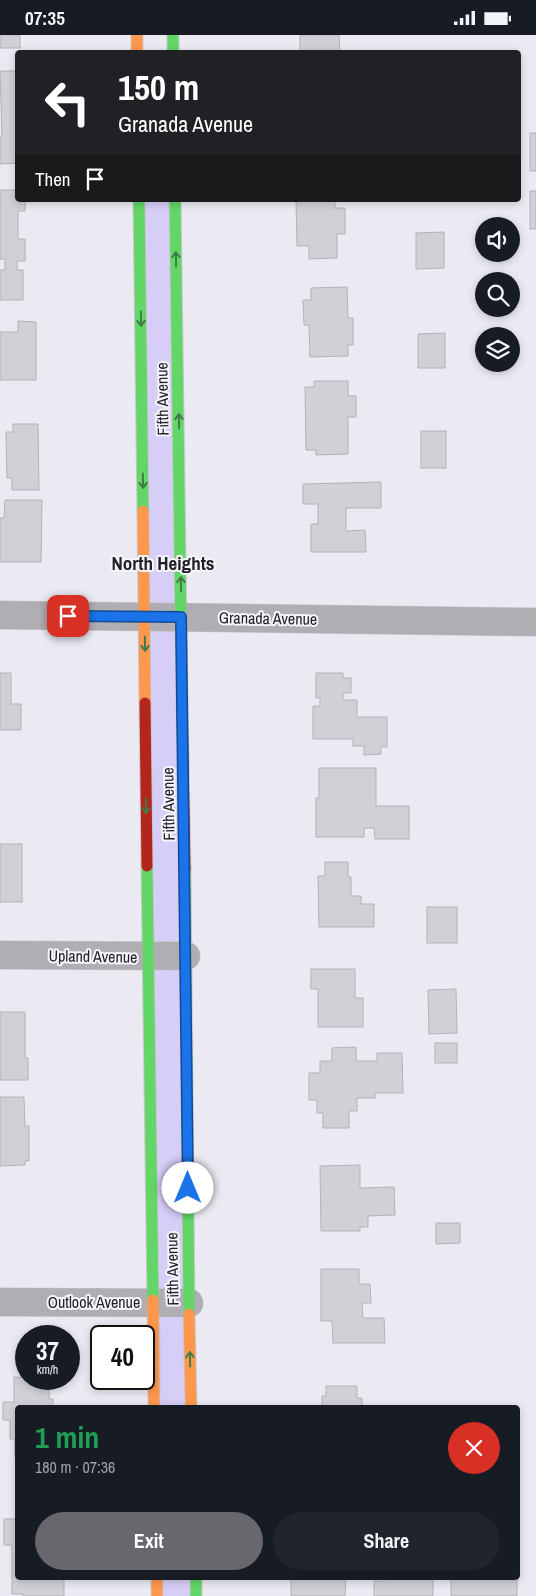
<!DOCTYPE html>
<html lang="en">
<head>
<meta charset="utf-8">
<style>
  :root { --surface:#171b24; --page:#20242c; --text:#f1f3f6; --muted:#9ea1a6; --accent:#68676d }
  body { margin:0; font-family:"Archivo Narrow",sans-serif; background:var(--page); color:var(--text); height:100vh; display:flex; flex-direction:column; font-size:19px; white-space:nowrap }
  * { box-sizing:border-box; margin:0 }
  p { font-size:16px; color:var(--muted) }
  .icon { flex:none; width:28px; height:28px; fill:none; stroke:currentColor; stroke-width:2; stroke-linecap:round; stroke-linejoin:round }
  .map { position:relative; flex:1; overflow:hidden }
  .drawer { position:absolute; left:15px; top:1370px; width:505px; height:175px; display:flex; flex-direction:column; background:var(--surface); border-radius:5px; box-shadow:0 2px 8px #0003 }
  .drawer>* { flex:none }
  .guide { position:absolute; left:15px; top:15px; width:506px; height:152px; border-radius:5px; box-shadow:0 2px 8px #0003; background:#202124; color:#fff; overflow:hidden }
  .tools { position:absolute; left:475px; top:182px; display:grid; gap:10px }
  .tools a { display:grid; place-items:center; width:45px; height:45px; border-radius:50%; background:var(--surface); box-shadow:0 2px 8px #0003; font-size:25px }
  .speed { position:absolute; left:15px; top:1290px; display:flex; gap:10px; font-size:25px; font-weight:700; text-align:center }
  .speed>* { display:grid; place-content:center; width:65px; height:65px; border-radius:50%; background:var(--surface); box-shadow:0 2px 8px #0003; line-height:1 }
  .speed small { font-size:12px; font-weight:400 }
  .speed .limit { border:2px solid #111; border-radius:8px; background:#fff; color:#111 }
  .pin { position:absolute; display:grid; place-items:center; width:42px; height:42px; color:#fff; margin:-21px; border-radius:10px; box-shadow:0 2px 8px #0006 }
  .me { position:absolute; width:55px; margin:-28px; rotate:0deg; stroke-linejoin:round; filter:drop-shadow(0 0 4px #0008) }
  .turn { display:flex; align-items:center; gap:18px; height:105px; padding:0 20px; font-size:22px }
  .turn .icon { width:65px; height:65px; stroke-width:2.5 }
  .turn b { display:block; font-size:35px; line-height:42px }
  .then { display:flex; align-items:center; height:48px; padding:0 20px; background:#0003; gap:10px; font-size:19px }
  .round { display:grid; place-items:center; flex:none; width:52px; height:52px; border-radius:26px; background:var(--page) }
  .overview { display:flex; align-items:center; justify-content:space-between; height:85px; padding:0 20px }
  h1 { font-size:30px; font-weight:700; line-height:38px; color:#1e9e55 }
  .button { display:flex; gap:10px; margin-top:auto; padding:10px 20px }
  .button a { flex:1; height:58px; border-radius:30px; background:var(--accent); color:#fff; font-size:20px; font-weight:700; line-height:58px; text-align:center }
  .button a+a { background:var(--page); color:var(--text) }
  .status { display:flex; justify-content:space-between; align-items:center; height:35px; padding:0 25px; background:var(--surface); direction:ltr }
  .status svg { height:14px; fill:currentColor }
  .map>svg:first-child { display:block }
  .green { fill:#d7cef8 }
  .building { fill:#d1d0d6; stroke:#b3b2b8 }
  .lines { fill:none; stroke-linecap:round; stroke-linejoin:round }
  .street-casing { stroke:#c8c7cc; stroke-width:29 }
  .fast-casing { stroke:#c8c7cc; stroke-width:13 }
  .slow-casing { stroke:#c8c7cc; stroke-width:13 }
  .jam-casing { stroke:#c8c7cc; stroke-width:13 }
  .street { stroke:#b0aeb3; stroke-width:28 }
  .fast { stroke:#63d668; stroke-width:11 }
  .slow { stroke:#ff974d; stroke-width:11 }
  .jam { stroke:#b3261e; stroke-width:11 }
  .oneway { stroke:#427c47 }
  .route-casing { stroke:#114b97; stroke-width:12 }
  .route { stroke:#1a73e8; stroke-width:9 }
  .labels { text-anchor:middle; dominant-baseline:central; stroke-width:4; stroke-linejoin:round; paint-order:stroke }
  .street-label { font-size:16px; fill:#222126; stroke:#f6f5fe }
  .quarter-label { font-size:19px; font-weight:bold; fill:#222126; stroke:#f6f5fe }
</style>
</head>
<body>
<div class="status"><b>07:35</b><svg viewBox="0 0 49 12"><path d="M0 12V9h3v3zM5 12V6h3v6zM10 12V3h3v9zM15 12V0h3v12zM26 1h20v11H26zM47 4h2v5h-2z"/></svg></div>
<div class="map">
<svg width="536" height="1561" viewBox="0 0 536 1561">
  <rect width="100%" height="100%" fill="#ebeaf2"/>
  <g class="green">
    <path d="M139,165H175L191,1372H154Z"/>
    <rect x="157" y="1543" width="39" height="18"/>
  </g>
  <g class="building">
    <rect x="0" y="0" width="20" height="13"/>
    <path d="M300,0H339L340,18H300Z"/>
    <path d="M0,36H18V128L0,129V102H2Z"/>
    <rect x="530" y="98" width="6" height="38"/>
    <path d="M0,155H18V165H25V176H18V204H25V226H17V235H23V265H0V235H5V224H0Z"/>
    <rect x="530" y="156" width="6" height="38"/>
    <path d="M296,165H335V173H345V199H337V223L309,224V211H297Z"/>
    <path d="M444,197V233L416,234V198Z"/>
    <path d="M347,252L348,283H353V310H348V321L310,322L309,290H304L303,265H311V253Z"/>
    <path d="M18,286L36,287V345H0V297H18Z"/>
    <path d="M445,298V333H418V299Z"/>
    <path d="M314,346H348V361H356V382H348V419L316,420V415H306L305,352H314Z"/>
    <path d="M13,389H38L39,455H12V443H7L6,397H13Z"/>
    <rect x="421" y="396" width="25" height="37"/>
    <path d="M381,447V473H346V496L365,495L366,517H311V489H318V469H303V449Z"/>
    <path d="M5,465H42L41,527H0V483H4Z"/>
    <path d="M0,638H11V669H21V695H0Z"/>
    <path d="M316,638H343V643H351V658H343V665H357V682H387V712H381V719L364,720V711H353V704H313V671H320V663H316Z"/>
    <path d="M319,733H376V771H409V804H375L374,793H364V802H316V763H319Z"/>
    <rect x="0" y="809" width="22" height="58"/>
    <path d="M325,827H348V842H351V861H361V869H374V892H319L318,841H325Z"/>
    <rect x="427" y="872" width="30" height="36"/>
    <path d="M311,934H355V963H363V992H318V954H311Z"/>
    <path d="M456,954L457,998L429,999L428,955Z"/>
    <path d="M0,977H25V1023H28V1045H0Z"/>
    <rect x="435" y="1008" width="22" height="20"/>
    <path d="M356,1012V1026H377V1018H402L403,1058H375V1063H357V1076H349V1093H323V1078H317V1065H309V1038H320V1026H332V1013Z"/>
    <path d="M0,1062H24L25,1091H29V1126H25V1130L0,1131Z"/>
    <path d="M360,1130V1153L394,1152L395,1180L368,1181V1192H360V1196H321L320,1131Z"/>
    <path d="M436,1188H460V1208L436,1209Z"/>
    <path d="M321,1234H359V1249H370L371,1268H362L363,1283H384L385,1308H333L332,1286H321Z"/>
    <path d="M14,1342L49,1344V1364H53V1372H18V1422H15V1404H10V1385H3V1367H14Z"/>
    <path d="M326,1351H357V1363H362V1372H322V1361H326Z"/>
    <path d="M4,1484H18V1542H64V1561H23V1559H12V1510H4Z"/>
    <path d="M291,1542H346L345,1561H291Z"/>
    <path d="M385,1542H433V1561H374V1546H385Z"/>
    <rect x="451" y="1542" width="66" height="19"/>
  </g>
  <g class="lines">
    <defs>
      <g id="street">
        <path d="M0,580L536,587"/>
        <path d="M0,920L186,921"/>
        <path d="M0,1267L189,1268"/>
      </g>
      <g id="fast">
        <path d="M173,0V18"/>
        <path d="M139,165L143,476"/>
        <path d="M175,165L182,670"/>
        <path d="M147,831L153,1265"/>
        <path d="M185,834L189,1279"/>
        <path d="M196,1542V1561"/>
      </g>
      <g id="slow">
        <path d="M137,0V18"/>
        <path d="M143,476L145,668"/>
        <path d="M153,1265L154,1372"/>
        <path d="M189,1279L191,1372"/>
        <path d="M157,1542V1561"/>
      </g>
      <g id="jam">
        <path d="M145,668L147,831"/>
        <path d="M182,670L185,834"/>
      </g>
    </defs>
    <use href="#street" class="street-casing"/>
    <use href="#fast" class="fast-casing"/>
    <use href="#slow" class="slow-casing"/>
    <use href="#jam" class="jam-casing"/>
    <use href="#street" class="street"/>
    <use href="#fast" class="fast"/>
    <use href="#slow" class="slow"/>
    <use href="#jam" class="jam"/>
  </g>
  <defs><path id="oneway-shaft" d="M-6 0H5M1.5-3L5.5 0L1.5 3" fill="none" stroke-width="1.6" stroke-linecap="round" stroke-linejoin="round" transform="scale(1.25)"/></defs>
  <g class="oneway">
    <use href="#oneway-shaft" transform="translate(176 224) rotate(-91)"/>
    <use href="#oneway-shaft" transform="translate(141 284) rotate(89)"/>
    <use href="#oneway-shaft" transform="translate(179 386) rotate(-91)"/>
    <use href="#oneway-shaft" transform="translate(143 446) rotate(89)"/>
    <use href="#oneway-shaft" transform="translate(181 549) rotate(-91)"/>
    <use href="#oneway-shaft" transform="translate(145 609) rotate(89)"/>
    <use href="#oneway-shaft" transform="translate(146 771) rotate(89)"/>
    <use href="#oneway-shaft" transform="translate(190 1324) rotate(-91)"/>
  </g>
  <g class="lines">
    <defs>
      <path id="route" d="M68,581L181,582L188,1153"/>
    </defs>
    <use href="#route" class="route-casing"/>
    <use href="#route" class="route"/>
  </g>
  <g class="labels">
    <g class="street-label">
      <text transform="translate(162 364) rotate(-91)">Fifth Avenue</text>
      <text transform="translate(268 583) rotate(1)">Granada Avenue</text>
      <text transform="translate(168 769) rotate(-91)">Fifth Avenue</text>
      <text transform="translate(93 921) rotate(1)">Upland Avenue</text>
      <text transform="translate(172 1234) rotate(-91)">Fifth Avenue</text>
      <text x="94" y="1267">Outlook Avenue</text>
    </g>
    <g class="quarter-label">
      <text x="163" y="528">North Heights</text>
    </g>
  </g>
</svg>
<div class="tools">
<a><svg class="icon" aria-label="sound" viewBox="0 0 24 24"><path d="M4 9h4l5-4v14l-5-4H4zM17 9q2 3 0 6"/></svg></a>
<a><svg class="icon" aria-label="search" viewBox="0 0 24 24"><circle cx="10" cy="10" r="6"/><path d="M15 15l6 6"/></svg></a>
<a><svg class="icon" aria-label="layers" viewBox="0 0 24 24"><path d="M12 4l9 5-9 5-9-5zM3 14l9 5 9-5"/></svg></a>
</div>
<div class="speed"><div>37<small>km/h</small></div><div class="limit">40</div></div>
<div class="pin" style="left:68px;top:581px;background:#d93025"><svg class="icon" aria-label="arrive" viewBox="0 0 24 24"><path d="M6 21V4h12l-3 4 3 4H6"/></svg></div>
<svg class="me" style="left:188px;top:1153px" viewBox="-20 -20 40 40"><circle r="19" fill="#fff"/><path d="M0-13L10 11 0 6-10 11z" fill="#1a73e8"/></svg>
<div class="guide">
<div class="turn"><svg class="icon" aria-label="left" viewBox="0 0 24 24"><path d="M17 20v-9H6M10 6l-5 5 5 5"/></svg><div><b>150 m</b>Granada Avenue</div></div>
<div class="then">Then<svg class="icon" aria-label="arrive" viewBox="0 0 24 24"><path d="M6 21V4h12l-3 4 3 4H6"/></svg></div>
</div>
<section class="drawer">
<div class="overview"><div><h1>1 min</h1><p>180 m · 07:36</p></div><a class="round" style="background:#d93025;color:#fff"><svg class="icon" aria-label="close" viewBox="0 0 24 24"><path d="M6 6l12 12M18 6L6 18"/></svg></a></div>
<div class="button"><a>Exit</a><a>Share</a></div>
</section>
</div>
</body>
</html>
